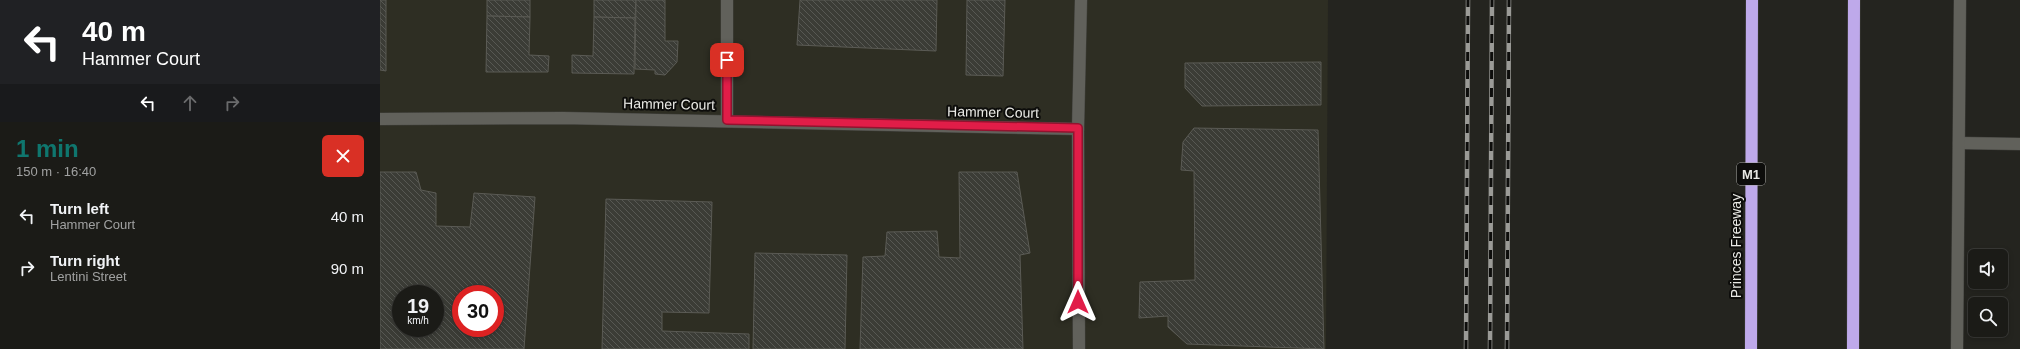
<!DOCTYPE html>
<html lang="en">
<head>
<meta charset="utf-8">
<style>
  :root { --surface:#1b1b17; --page:#242420; --text:#f1f3f6; --muted:#a0a1a1; --line:#393936; --accent:#0f766e }
  body { margin:0; font-family:Arial,sans-serif; background:var(--page); color:var(--text); height:100vh; display:flex; flex-direction:column; font-size:15px; white-space:nowrap }
  * { box-sizing:border-box; margin:0 }
  p { font-size:13px; color:var(--muted) }
  .icon { flex:none; width:22px; height:22px; fill:none; stroke:currentColor; stroke-width:2; stroke-linecap:round; stroke-linejoin:round }
  .map { position:relative; flex:1; overflow:hidden }
  .drawer { display:flex; flex-direction:column; background:var(--surface); width:380px }
  .drawer>* { flex:none }
  .hud { background:#202124; color:#fff; overflow:hidden }
  .tools { position:absolute; left:1588px; top:249px; display:grid; gap:8px }
  .tools a { display:grid; place-items:center; width:40px; height:40px; border-radius:6px; background:var(--surface); box-shadow:0 2px 6px #0003,0 0 0 1px var(--line); font-size:20px }
  .speed { position:absolute; left:12px; top:285px; display:flex; gap:8px; font-size:20px; font-weight:700; text-align:center }
  .speed>* { display:grid; place-content:center; width:52px; height:52px; border-radius:50%; background:var(--surface); box-shadow:0 2px 6px #0003,0 0 0 1px var(--line); line-height:1 }
  .speed small { font-size:10px; font-weight:400 }
  .speed .limit { border:6px solid #d22; background:#fff; color:#111 }
  .pin { position:absolute; display:grid; place-items:center; width:34px; height:34px; color:#fff; margin:-17px; border-radius:8px; box-shadow:0 2px 6px #0006 }
  .me { position:absolute; width:44px; margin:-22px; rotate:0deg; stroke-linejoin:round; filter:drop-shadow(0 0 3px #0008) }
  .turn { display:flex; align-items:center; gap:14px; height:84px; padding:0 16px; font-size:18px }
  .turn .icon { width:52px; height:52px; stroke-width:2.5 }
  .turn b { display:block; font-size:28px; line-height:34px }
  .lanes { display:flex; align-items:center; height:38px; padding:0 16px; background:#0003; justify-content:center; gap:20px; direction:ltr }
  .lanes .off { opacity:.35 }
  .round { display:grid; place-items:center; flex:none; width:42px; height:42px; border-radius:6px; background:var(--page) }
  .headline { display:flex; align-items:center; justify-content:space-between; height:68px; padding:0 16px }
  h1 { font-size:24px; font-weight:600; line-height:30px; color:var(--accent) }
  ul { padding:0; list-style:none }
  li { display:flex; align-items:center; gap:12px; height:52px; padding:0 16px }
  li div { flex:1 }
  li b { display:block; font-size:15px }
  li em { font-style:normal }
  main { display:flex; flex:1; min-height:0 }
  .map>svg:first-child { display:block }
  .built { fill:#2e2e23; fill-rule:evenodd }
  .building { fill:url(#building-back-hatch); stroke:#5b5b55; fill-rule:evenodd }
  .lines { fill:none; stroke-linecap:round; stroke-linejoin:round }
  .lane-casing { stroke:#42423e; stroke-width:13 }
  .street-casing { stroke:#42423e; stroke-width:13 }
  .highway-casing { stroke:#42423e; stroke-width:13 }
  .lane { stroke:#61615b; stroke-width:12 }
  .street { stroke:#61615b; stroke-width:12 }
  .highway { stroke:#bea9ea; stroke-width:12 }
  .rail-casing { stroke:#9b9b97; stroke-width:4.5 }
  .rail { stroke:#0d0d0b; stroke-width:3; stroke-dasharray:9; stroke-linecap:butt }
  .route-casing { stroke:#92132f; stroke-width:10 }
  .route { stroke:#e11d48; stroke-width:7 }
  .labels { text-anchor:middle; dominant-baseline:central; stroke-width:4; stroke-linejoin:round; paint-order:stroke }
  .shield { fill:#0d0d0b; stroke:#a7a7a4; stroke-width:1 }
  .shield-label { font-size:13px; font-weight:bold; fill:#e9e9e5 }
  .street-label { font-size:14px; fill:#e9e9e5; stroke:#0d0d0b }
</style>
</head>
<body>
<main>
<section class="drawer">
<div class="hud">
<div class="turn"><svg class="icon" aria-label="left" viewBox="0 0 24 24"><path d="M17 20v-9H6M10 6l-5 5 5 5"/></svg><div><b>40 m</b>Hammer Court</div></div>
<div class="lanes"><svg class="icon" aria-label="left" viewBox="0 0 24 24"><path d="M17 20v-9H6M10 6l-5 5 5 5"/></svg><svg class="icon off" aria-label="ahead" viewBox="0 0 24 24"><path d="M12 20V5M6 11l6-6 6 6"/></svg><svg class="icon off" aria-label="right" viewBox="0 0 24 24"><path d="M7 20v-9h11M14 6l5 5-5 5"/></svg></div>
</div>
<div class="headline"><div><h1>1 min</h1><p>150 m · 16:40</p></div><a class="round" style="background:#d93025;color:#fff"><svg class="icon" aria-label="close" viewBox="0 0 24 24"><path d="M6 6l12 12M18 6L6 18"/></svg></a></div>
<ul>
<li><svg class="icon" aria-label="left" viewBox="0 0 24 24"><path d="M17 20v-9H6M10 6l-5 5 5 5"/></svg><div><b>Turn left</b><p>Hammer Court</p></div><em>40 m</em></li>
<li><svg class="icon" aria-label="right" viewBox="0 0 24 24"><path d="M7 20v-9h11M14 6l5 5-5 5"/></svg><div><b>Turn right</b><p>Lentini Street</p></div><em>90 m</em></li>
</ul>
</section>
<div class="map">
<svg width="1640" height="349" viewBox="0 0 1640 349">
  <defs>
    <pattern id="building-back-hatch" width="6" height="6" patternUnits="userSpaceOnUse"><rect width="6" height="6" fill="#3b3c36"/><path d="M-1 5l2 2M0 0l6 6M5-1l2 2" fill="none" stroke="#575853"/></pattern>
  </defs>
  <rect width="100%" height="100%" fill="#24241f"/>
  <path class="built" d="M0,0H948L946,349H0ZM21,294H55V328H21ZM81,294H115V328H81Z"/>
  <g class="building">
    <path d="M0,0H6V71L0,70Z"/>
    <path d="M107,0H150V17L107,16Z"/>
    <path d="M214,0H256L255,18L214,17Z"/>
    <path d="M256,0H285V41H298L297,62L285,75L275,74V70L255,69Z"/>
    <path d="M420,0H557L556,51L417,45Z"/>
    <path d="M587,0H625L623,76L586,75Z"/>
    <path d="M107,16L150,17L149,55L169,56L168,72H106Z"/>
    <path d="M214,17L255,18L254,74L192,73V55L213,56Z"/>
    <path d="M941,62V105L822,106L805,88V63Z"/>
    <path d="M814,128L938,130L944,349L807,344L788,327V316L759,318L760,282L815,280L814,171L801,170L803,142Z"/>
    <path d="M0,172H36L41,190L56,193V226L90,227L94,193L155,197L144,349H0ZM21,294H55V328H21ZM81,294H115V328H81Z"/>
    <path d="M579,172H637L650,253L640,255L643,349H480L483,257L505,256L507,232L557,231L559,257L580,258Z"/>
    <path d="M226,199L332,202L329,313L282,312V331L369,334V349H222Z"/>
    <path d="M375,253L467,255L465,349H373Z"/>
  </g>
  <g class="lines">
    <defs>
      <g id="lane">
        <path d="M1579,143L1640,144"/>
        <path d="M1577,349L1580,0"/>
      </g>
      <g id="street">
        <path d="M0,119L183,118L698,129"/>
        <path d="M347,120V0"/>
        <path d="M699,349L698,129L701,0"/>
      </g>
      <g id="highway">
        <path d="M1371,349L1372,0"/>
        <path d="M1473,349L1474,0"/>
      </g>
    </defs>
    <use href="#lane" class="lane-casing"/>
    <use href="#street" class="street-casing"/>
    <use href="#highway" class="highway-casing"/>
    <use href="#lane" class="lane"/>
    <use href="#street" class="street"/>
    <use href="#highway" class="highway"/>
    <defs>
      <g id="rail">
        <path d="M1086,349L1088,0"/>
        <path d="M1110,349L1112,0"/>
        <path d="M1127,349L1129,0"/>
      </g>
    </defs>
    <use href="#rail" class="rail-casing"/>
    <use href="#rail" class="rail"/>
  </g>
  <g class="lines">
    <defs>
      <path id="route" d="M347,60V120L698,128V302"/>
    </defs>
    <use href="#route" class="route-casing"/>
    <use href="#route" class="route"/>
  </g>
  <g class="labels">
    <rect class="shield" x="1357" y="163" width="28" height="22" rx="3"/>
    <g class="shield-label">
      <text x="1371" y="174">M1</text>
    </g>
    <g class="street-label">
      <text transform="translate(289 104) rotate(1)">Hammer Court</text>
      <text transform="translate(613 112) rotate(1)">Hammer Court</text>
      <text transform="translate(1356 246) rotate(-90)">Princes Freeway</text>
    </g>
  </g>
</svg>
<div class="tools">
<a><svg class="icon" aria-label="sound" viewBox="0 0 24 24"><path d="M4 9h4l5-4v14l-5-4H4zM17 9q2 3 0 6"/></svg></a>
<a><svg class="icon" aria-label="search" viewBox="0 0 24 24"><circle cx="10" cy="10" r="6"/><path d="M15 15l6 6"/></svg></a>
</div>
<div class="speed"><div>19<small>km/h</small></div><div class="limit">30</div></div>
<div class="pin" style="left:347px;top:60px;background:#d93025"><svg class="icon" aria-label="arrive" viewBox="0 0 24 24"><path d="M6 21V4h12l-3 4 3 4H6"/></svg></div>
<svg class="me" style="left:698px;top:302px" viewBox="-20 -20 40 40"><path d="M0-17L14 15 0 8-14 15z" fill="#e11d48" stroke="#fff" stroke-width="4"/></svg>
</div>
</main>
</body>
</html>
